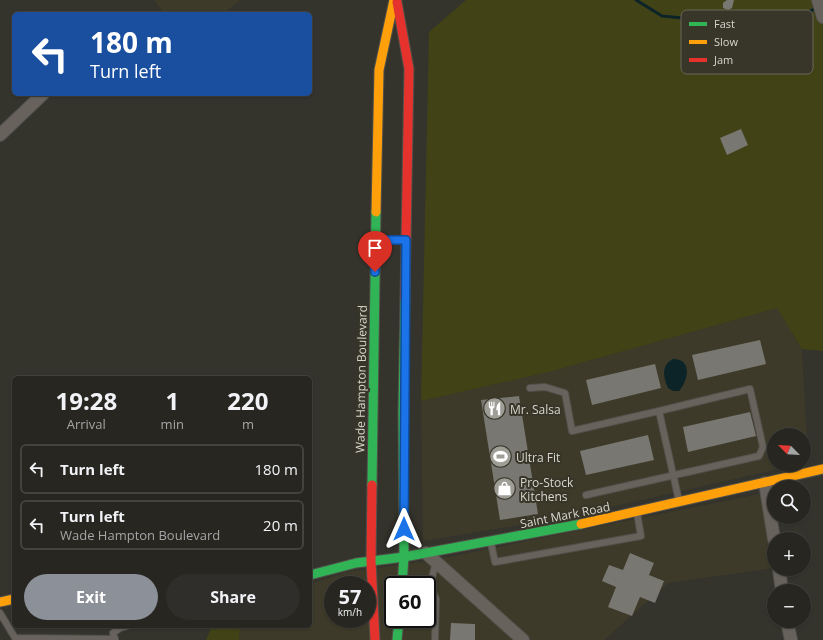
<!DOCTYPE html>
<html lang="en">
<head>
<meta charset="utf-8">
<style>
  :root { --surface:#272621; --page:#2f2e2a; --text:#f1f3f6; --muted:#a4a5a5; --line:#43433f; --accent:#8c9099 }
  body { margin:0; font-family:"Open Sans",sans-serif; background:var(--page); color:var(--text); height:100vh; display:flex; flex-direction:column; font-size:15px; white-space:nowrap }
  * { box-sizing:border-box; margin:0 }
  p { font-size:13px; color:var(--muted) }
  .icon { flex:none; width:22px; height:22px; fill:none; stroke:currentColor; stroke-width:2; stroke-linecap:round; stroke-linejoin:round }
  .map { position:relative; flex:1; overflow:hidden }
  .sheet { position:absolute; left:12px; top:376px; width:300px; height:252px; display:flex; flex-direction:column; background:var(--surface); border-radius:6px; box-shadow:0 1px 3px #0004,0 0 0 1px var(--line) }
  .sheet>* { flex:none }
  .hud { position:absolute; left:12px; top:12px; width:300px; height:84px; border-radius:6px; box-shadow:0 1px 3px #0004,0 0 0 1px var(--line); background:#1a4fa0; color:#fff; overflow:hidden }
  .needle { width:26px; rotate:294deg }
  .buttons { position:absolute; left:767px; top:428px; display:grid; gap:8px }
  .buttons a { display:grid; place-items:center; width:44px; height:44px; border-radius:50%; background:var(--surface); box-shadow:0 1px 3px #0004,0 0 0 1px var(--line); font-size:20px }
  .speed { position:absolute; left:324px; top:576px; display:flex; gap:8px; font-size:20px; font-weight:700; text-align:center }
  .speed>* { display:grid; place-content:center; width:52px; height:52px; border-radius:50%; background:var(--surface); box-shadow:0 1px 3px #0004,0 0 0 1px var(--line); line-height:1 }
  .speed small { font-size:10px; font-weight:400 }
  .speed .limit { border:2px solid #111; border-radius:6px; background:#fff; color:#111 }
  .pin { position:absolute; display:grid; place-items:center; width:34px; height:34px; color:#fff; margin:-41px -17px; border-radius:50% 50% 50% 0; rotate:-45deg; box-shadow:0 0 4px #0007 }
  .pin .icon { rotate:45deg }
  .me { position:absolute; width:44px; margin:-22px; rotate:0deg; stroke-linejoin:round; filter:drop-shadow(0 0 3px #0008) }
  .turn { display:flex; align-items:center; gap:14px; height:84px; padding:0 12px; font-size:18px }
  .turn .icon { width:52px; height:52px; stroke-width:2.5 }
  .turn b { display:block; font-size:28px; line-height:34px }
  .eta { display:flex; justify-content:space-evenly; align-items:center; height:68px; text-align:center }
  .eta b { font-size:24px; font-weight:700; line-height:28px }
  .action { display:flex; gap:8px; margin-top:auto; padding:8px 12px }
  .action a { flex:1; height:46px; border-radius:24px; background:var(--accent); color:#fff; font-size:16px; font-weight:700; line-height:46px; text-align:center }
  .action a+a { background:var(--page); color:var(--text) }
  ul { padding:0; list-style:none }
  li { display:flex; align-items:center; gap:12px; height:50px; margin:0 8px 6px; padding:0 4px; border:2px solid var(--line); border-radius:6px }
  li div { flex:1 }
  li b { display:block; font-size:15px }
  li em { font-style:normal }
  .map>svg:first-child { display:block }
  .built { fill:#3e3a29; fill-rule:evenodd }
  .green { fill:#414317 }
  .water { fill:#0c2428 }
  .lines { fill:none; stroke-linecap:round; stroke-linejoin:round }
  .stream { stroke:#0c2428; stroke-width:3 }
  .building { fill:#797771 }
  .lane-casing { stroke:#51504a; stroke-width:8 }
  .street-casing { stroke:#51504a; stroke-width:14 }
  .fast-casing { stroke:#51504a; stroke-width:11 }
  .slow-casing { stroke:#51504a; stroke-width:11 }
  .jam-casing { stroke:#51504a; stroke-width:11 }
  .lane { stroke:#68625c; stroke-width:6 }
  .street { stroke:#68625c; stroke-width:12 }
  .fast { stroke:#30b455; stroke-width:9 }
  .slow { stroke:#ff9f0a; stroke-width:9 }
  .jam { stroke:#e5322d; stroke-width:9 }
  .route-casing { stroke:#114b97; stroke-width:10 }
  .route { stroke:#1a73e8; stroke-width:7 }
  .labels { text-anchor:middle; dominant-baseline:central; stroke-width:4; stroke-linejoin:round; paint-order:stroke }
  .street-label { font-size:12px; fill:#d8d7cf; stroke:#383529 }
  .poi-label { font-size:12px; fill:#d8d7cf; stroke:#383529; text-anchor:start }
  .key { fill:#383529; stroke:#68665b; stroke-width:1 }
  .key-label { font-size:11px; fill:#d8d7cf }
</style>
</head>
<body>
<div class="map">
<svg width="823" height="640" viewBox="0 0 823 640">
  <rect width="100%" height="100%" fill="#34332c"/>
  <g class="built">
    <path d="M154,0H240L223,14H165Z"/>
    <path d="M777,308L802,349L808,462L804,463V435H774V465H796L562,518L423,541L421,401L549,372Z"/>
    <path d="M759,494L774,550V568L668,583L604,640H239L240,626H310V584L347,572L428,561ZM333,585H367V619H333ZM393,585H427V619H393Z"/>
  </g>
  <g class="green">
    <path d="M466,0H823V351L802,349L777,308L549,372L421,401L429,32Z"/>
    <path d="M212,626H240L239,640H206Z"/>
  </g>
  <path class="water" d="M673,359C693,359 688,381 679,391H673L668,388C663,377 661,365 673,359Z"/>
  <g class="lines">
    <path class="stream" d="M636,0L662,16L693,19L702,36L718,53L740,47L780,45C789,35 804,11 817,8"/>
  </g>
  <g class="building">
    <path d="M727,0H734L732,8L728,10L723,8V3Z"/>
    <path d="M741,129L748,145L727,155L720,138Z"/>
    <path d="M760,340L766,364L698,380L692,355Z"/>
    <path d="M655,364L661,388L592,405L586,380Z"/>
    <path d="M519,396L538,514L500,520L481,400Z"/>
    <path d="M750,412L756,436L688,452L683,427Z"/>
    <path d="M648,435L654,460L586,475L580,451Z"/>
    <path d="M630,553L654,563L649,575L664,581L655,603L640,597L632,616L608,607L616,587L602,581L609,565L623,570Z"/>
    <path d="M451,623L475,624V640H450Z"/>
  </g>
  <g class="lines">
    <defs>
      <g id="lane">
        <path d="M530,388L545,387L565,393L572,431L659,411L679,501"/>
        <path d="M586,495L759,456L763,447L750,389L659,411"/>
        <path d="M491,543L495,562L641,536L637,513"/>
        <path d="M430,585L436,599L435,640"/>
        <path d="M427,586L430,585L436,562"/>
        <path d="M0,613L15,638L115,639"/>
        <path d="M115,640L113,633L120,628L127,626"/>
      </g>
      <g id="street">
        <path d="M818,0L823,17"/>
        <path d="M0,135L43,94"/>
        <path d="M765,483L774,539"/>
        <path d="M426,553L523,640"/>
        <path d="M779,569L782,591"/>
        <path d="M787,621L791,640"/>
      </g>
      <g id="fast">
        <path d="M372,485L376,212"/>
        <path d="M310,575L356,563L404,557L581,524"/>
        <path d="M402,585L404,557L403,411L405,299"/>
        <path d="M397,640L399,619"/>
      </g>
      <g id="slow">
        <path d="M376,212L379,70L394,0"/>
        <path d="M581,524L823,469"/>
        <path d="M0,602L14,599"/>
      </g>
      <g id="jam">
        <path d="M397,2L409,69L405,299"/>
        <path d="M372,485L371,561L375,640"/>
      </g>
    </defs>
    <use href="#lane" class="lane-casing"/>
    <use href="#street" class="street-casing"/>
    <use href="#fast" class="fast-casing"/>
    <use href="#slow" class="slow-casing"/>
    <use href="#jam" class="jam-casing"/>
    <use href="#lane" class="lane"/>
    <use href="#street" class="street"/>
    <use href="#fast" class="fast"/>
    <use href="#slow" class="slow"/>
    <use href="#jam" class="jam"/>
  </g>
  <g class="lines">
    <defs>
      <path id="route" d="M375,272V240H406L404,529"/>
    </defs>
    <use href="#route" class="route-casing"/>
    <use href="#route" class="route"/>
  </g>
  <defs>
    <symbol id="restaurant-disc" viewBox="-11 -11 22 22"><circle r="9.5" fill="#9f9e96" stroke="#383529"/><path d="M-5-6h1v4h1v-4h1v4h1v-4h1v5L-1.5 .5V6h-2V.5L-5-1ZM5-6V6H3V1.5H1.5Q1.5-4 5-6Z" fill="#fff"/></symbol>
    <symbol id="stadium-disc" viewBox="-11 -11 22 22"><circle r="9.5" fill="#9f9e96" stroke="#383529"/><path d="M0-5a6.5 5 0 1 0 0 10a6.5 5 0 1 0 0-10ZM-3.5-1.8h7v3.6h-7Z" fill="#fff"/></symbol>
    <symbol id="shop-disc" viewBox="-11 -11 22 22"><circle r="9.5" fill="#9f9e96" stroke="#383529"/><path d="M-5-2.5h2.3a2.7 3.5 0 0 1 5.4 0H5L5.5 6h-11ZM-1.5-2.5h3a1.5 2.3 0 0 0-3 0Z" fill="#fff"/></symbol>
  </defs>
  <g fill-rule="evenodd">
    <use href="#restaurant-disc" x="482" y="396" width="25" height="25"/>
    <use href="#stadium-disc" x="488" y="444" width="25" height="25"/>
    <use href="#shop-disc" x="492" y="476" width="25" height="25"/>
  </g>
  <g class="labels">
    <g class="street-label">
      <text transform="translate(361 379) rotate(-89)">Wade Hampton Boulevard</text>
      <text transform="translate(565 515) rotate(-11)">Saint Mark Road</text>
    </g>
    <g class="poi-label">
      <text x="510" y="409">Mr. Salsa</text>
      <text x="516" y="457">Ultra Fit</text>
      <text x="520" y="482">Pro-Stock<tspan x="520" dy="14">Kitchens</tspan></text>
    </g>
  </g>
  <rect x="681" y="10" width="132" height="64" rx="6" class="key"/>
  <rect x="689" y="22" width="18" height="4" fill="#30b455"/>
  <rect x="689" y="40" width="18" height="4" fill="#ff9f0a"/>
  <rect x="689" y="58" width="18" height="4" fill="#e5322d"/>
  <g class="key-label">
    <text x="714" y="28">Fast</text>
    <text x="714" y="46">Slow</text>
    <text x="714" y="64">Jam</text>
  </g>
</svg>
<div class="buttons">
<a><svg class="needle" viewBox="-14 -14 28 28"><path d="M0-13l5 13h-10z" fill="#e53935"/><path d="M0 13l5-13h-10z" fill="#a4a5a5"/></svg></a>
<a><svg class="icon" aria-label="search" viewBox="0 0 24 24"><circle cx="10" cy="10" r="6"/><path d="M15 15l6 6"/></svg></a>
<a>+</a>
<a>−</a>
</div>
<div class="speed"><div>57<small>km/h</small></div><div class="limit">60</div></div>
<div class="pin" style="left:375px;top:272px;background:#d93025"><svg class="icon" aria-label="arrive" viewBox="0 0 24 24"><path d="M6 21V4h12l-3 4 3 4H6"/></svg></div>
<svg class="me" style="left:404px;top:529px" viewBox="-20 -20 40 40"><path d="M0-17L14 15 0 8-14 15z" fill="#1a73e8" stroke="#fff" stroke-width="4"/></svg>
<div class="hud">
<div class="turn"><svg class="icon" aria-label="left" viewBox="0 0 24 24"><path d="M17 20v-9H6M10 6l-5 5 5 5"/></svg><div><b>180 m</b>Turn left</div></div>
</div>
<section class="sheet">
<div class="eta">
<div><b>19:28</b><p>Arrival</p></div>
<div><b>1</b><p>min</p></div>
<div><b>220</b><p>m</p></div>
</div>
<ul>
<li><svg class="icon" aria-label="left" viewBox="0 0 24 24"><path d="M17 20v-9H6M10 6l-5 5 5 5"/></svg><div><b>Turn left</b></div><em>180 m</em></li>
<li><svg class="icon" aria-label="left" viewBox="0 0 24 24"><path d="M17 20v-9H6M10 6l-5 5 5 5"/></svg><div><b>Turn left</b><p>Wade Hampton Boulevard</p></div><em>20 m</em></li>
</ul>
<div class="action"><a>Exit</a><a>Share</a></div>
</section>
</div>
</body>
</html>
